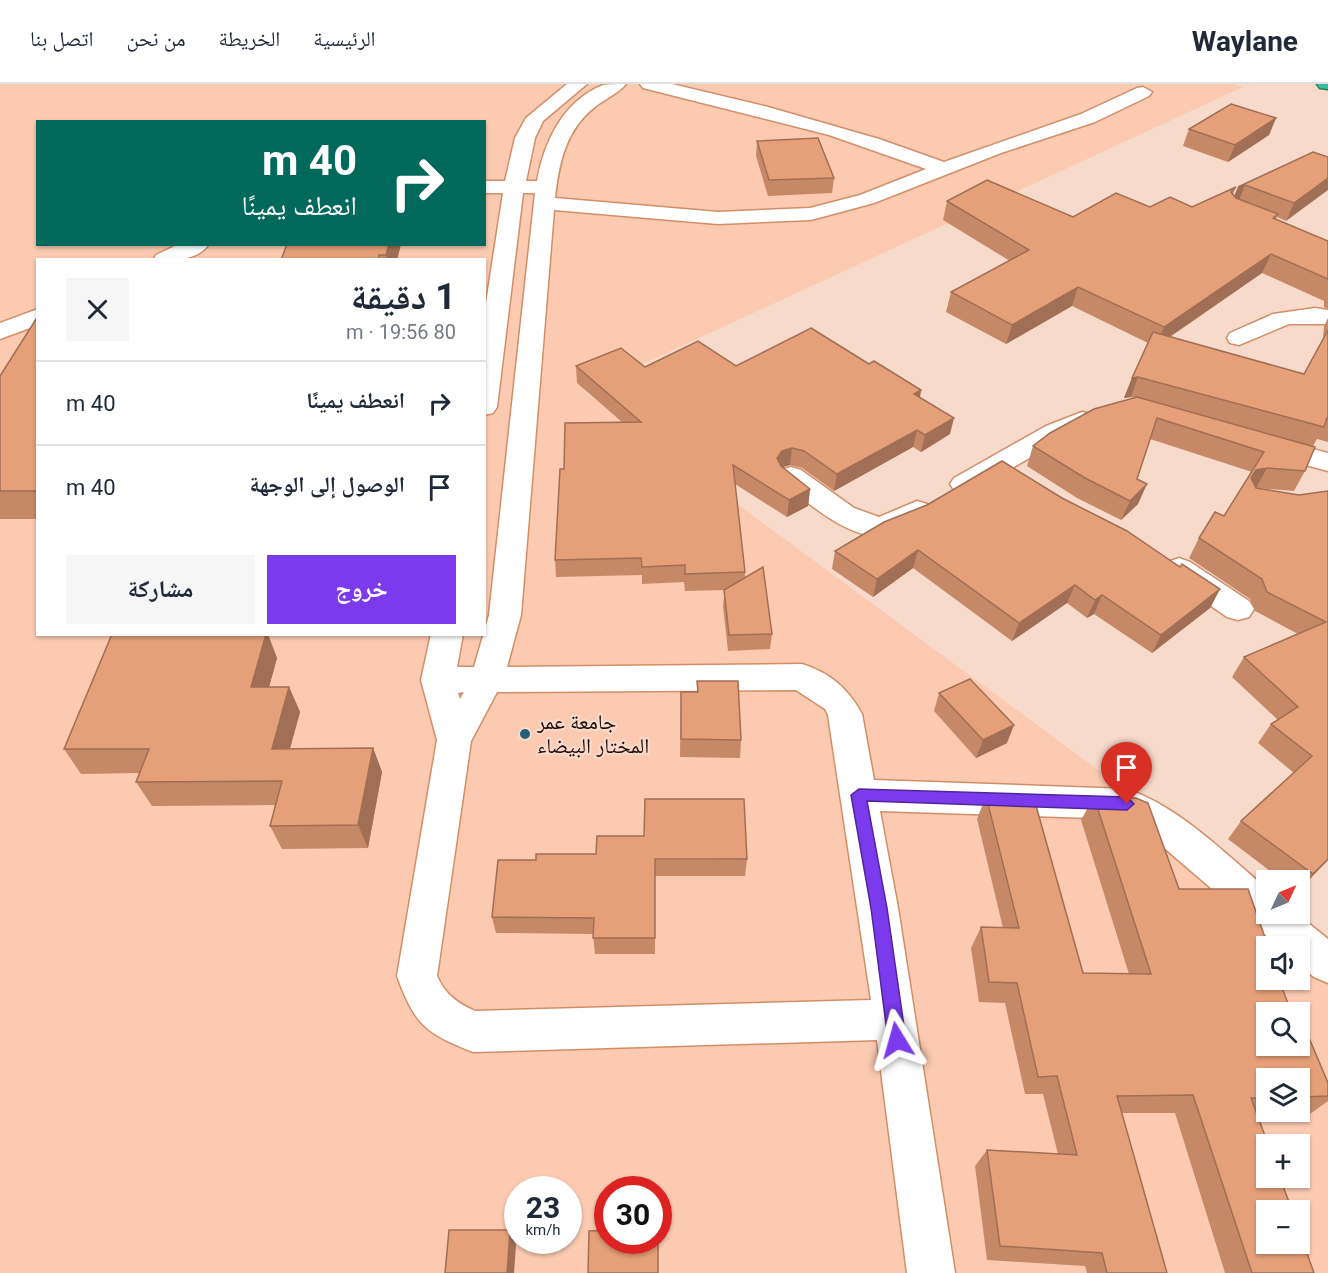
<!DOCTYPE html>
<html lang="ar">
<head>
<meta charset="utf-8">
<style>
  :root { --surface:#fff; --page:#f6f6f7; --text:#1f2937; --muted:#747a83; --line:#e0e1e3; --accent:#7c3aed }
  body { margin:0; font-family:Roboto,"Noto Naskh Arabic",sans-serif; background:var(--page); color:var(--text); direction:rtl; height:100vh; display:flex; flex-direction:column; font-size:22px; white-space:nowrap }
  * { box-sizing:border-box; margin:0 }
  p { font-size:20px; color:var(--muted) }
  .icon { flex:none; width:33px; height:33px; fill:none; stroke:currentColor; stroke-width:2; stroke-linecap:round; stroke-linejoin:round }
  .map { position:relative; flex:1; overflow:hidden; direction:ltr }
  .drawer { position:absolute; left:36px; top:174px; width:450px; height:378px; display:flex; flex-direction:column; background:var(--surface); border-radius:0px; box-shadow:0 2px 4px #0004; direction:rtl }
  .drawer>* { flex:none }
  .hud { position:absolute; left:36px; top:36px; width:450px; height:126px; border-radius:0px; box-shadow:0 2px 4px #0004; direction:rtl; background:#00695c; color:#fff; overflow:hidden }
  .needle { width:39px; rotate:46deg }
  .buttons { position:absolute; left:1256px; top:786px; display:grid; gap:12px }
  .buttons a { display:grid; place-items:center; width:54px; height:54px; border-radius:0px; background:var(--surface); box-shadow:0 2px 4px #0004; font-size:30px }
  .speed { position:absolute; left:504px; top:1092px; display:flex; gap:12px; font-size:30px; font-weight:700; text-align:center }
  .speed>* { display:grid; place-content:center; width:78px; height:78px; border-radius:50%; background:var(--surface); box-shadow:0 2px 4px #0004; line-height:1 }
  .speed small { font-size:15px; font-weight:400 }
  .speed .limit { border:9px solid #d22; background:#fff; color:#111 }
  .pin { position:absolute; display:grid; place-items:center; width:51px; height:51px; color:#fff; margin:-62px -26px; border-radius:50% 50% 50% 0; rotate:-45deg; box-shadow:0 0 6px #0007 }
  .pin .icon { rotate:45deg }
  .me { position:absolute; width:66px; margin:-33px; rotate:352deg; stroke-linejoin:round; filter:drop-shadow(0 0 4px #0008) }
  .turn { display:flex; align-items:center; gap:21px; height:126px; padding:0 30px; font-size:27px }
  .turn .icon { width:78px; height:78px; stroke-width:2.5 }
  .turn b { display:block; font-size:42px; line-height:51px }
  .round { display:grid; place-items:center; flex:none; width:63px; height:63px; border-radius:0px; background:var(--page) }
  .summary { display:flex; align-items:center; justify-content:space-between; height:102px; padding:0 30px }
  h1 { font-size:36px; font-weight:700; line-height:45px }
  .cta { display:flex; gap:12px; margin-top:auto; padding:12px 30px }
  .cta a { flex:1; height:69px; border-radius:0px; background:var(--accent); color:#fff; font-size:24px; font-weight:700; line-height:69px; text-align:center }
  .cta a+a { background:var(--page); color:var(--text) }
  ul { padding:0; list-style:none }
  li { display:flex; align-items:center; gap:18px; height:84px; padding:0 30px; border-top:2px solid var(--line) }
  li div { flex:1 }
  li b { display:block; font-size:22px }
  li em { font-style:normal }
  header { display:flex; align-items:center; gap:36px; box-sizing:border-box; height:84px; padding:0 30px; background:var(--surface); border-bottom:2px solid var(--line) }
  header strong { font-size:28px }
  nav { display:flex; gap:33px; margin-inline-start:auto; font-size:21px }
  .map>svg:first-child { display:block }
  .built { fill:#fbcab1; fill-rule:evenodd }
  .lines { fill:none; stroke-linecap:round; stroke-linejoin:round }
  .minor-casing { stroke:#d28e68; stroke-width:3 }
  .highway-casing { stroke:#2b7f63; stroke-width:3 }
  .minor { fill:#fff; fill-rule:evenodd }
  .highway { fill:#31c098; fill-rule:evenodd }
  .wall { fill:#c58968; fill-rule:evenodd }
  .shaded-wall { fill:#a06f55 }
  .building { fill:#e59f79; stroke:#a06f55; stroke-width:1.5 }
  .route { fill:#7c3aed; stroke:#51269a; stroke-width:1.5 }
  .poi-dot { fill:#256078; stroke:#f8dacb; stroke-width:2 }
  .labels { text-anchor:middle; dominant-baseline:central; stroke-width:4.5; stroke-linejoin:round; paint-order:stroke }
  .poi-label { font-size:21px; fill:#1f0700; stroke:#f8dacb; text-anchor:start }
</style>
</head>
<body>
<header>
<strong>Waylane</strong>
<nav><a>الرئيسية</a><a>الخريطة</a><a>من نحن</a><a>اتصل بنا</a></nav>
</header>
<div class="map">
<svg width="1328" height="1189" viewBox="0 0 1328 1189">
  <rect width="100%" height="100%" fill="#f8dacb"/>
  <path class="built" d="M0,0H1234L1243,3L584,307L1185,750L1266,830H1284L1328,865V1189H0ZM38,38H484V160H38ZM38,176H484V550H38ZM1266,862H1299V896H1266ZM1266,928H1299V962H1266ZM1266,994H1299V1028H1266ZM1266,1060H1299V1094H1266ZM518,1106H568V1156H518ZM608,1106H658V1156H608ZM1266,1126H1299V1160H1266Z"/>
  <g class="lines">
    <defs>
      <g id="minor">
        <path d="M567,0H587L543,37L535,54L526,97H537C544,58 563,17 603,1C609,0 619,0 626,0C619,9 605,15 596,22C566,45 559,78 555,114L718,128L810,124L860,111L926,85L829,51L643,4L640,0H672L768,23L879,55L944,78L1081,30L1137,4L1143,3L1152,8L1149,12L1095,38L1001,69L874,119L811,136L718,140L554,126L521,531L507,583L802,580C830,589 848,604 862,630L874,696L1127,705C1181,724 1223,768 1266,804V830H1297L1328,855V899L1314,893L1299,881V862H1278L1140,743L1123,735L880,727L898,824L955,1189H907L877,956L473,968C425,949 415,941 397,892L437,656L421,596L431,550H463L457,583H474L489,531L535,109H523L497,323L493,329L484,331V232L503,109H484V97H505L515,54L526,34ZM796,606L825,625L828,631L871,916L475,927C457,919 445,910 437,892L471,657L497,608ZM464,608L460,615L458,609Z"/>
        <path d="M179,160H209C197,178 171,176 153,176L156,171Z"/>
        <path d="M1315,224L1328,226V240H1289L1239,261L1230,259L1227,254L1230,249L1273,230Z"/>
        <path d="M38,225V241L0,255V239Z"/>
        <path d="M1082,328L1091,330L1095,336L1091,342L1064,354L974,406L964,409L954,406L950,400L954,394L1046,342Z"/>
        <path d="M1267,353L1328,369V387L1257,368L1253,362L1257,356Z"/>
        <path d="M791,383L801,386L854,424L879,433L917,417L927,420L931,427C925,437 915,440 905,444C897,448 887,454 878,453C841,449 810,420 781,398L777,392L781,386Z"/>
        <path d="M1179,474L1190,478L1249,517L1254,525L1249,533L1238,536L1227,533L1168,492L1164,485L1168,478Z"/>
      </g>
      <path id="highway" d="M1317,0H1328V5L1320,4Z"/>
    </defs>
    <use href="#minor" class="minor-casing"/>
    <use href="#highway" class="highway-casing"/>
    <use href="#minor" class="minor"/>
    <use href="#highway" class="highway"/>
  </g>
  <g class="wall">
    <path d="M1276,34L1269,51L1228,78L1183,62L1189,45Z"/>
    <path d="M757,57L834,94L832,109L768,112L756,72Z"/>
    <path d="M1328,73L1286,137L1277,133L1276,135L1328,157V225L1324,223V217L1262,189L1170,253L1304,290L1323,255L1324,242L1328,234V358L1317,355L1313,362L1305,387L1294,407L1256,404L1299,411L1328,407V776L1299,806V796H1282L1228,755L1241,737L1294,689L1258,659L1271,640L1278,636L1232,593L1244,573L1298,550L1255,527L1250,515L1189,474L1199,454L1224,432L1252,388L1150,355L1137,395L1138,420L1121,436L1077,414L1027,382L1033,362L1135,314L1131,313L1124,314L1132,294L1148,259L1072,222L1006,260L946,228L951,208L1010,177L943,136L947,117L1073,133L1150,123H1192L1236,103L1233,110L1234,112L1238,103Z"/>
    <path d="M401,160L397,176H281Z"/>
    <path d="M38,232V435H0V292Z"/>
    <path d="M869,280L921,306L920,313L950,350L921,368L913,363L834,407L802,384L790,381L782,383L810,405L808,422L787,433L735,400L745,488V494L772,550L770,565L728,567L723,522L725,506L685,507L684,498L642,500V491L556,493L555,476L564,385L622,338L577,299L576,282L645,283Z"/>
    <path d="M1062,414L1220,505L1210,524L1152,569L1094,530L1087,534L1067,519L1012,557L913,484L873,513L832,485L835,467Z"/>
    <path d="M277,574L269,603H289L300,628L290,665L373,664L382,688L368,764L282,765L270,742L275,721L152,722L136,698L140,689L81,690L64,665Z"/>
    <path d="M697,597L741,656L740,674L680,673L681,608H697Z"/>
    <path d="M939,609L1007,659L976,674L934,627Z"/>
    <path d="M986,712L1083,889L1129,890L1081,736L1094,713L1291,927L1328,999V1017L1310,1030L1257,1031L1314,1189H1225L1175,1029H1122L1167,1189H1087L1085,1182L987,1176L975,1082L987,1066L1058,1070L1043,1010H1025L1005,919L979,918L971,864L981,843L1003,844L977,735ZM1266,994H1299V1028H1266Z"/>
    <path d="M747,775L745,792H655V870H595L593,850L496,849L492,833L498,776Z"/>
  </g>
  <g class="shaded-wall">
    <path d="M1276,34L1269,51L1228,78L1235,61Z"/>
    <path d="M1328,94V106L1286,137L1294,119Z"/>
    <path d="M1245,101L1238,119L1231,120L1238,103Z"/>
    <path d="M389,160H401L397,176H387L386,171Z"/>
    <path d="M1271,170L1262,189L1156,262L1164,243Z"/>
    <path d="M1078,203L1072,222L1006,260L1012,241Z"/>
    <path d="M1138,293L1131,313L1124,314L1132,294Z"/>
    <path d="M921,306L918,323L914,310Z"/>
    <path d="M954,334L950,350L921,368L925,351Z"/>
    <path d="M917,346L913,363L834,407L837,390Z"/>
    <path d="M792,364L790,381L780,384L777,374L782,367Z"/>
    <path d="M1267,384L1256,404L1251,394L1256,386Z"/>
    <path d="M1147,400L1138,420L1121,436L1130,417Z"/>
    <path d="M810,405L808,422L787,433L789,416Z"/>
    <path d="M918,466L913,484L873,513L877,495Z"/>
    <path d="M1075,501L1067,519L1012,557L1019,539Z"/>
    <path d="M1220,505L1210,524L1152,569L1161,551Z"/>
    <path d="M1102,511L1094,530L1087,534L1095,516Z"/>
    <path d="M266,550H268L277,574L262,628L251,603Z"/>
    <path d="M289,603L300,628L283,689L272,665Z"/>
    <path d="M1014,641L1007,659L976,674L983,656Z"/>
    <path d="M373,664L382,688L368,764L358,741Z"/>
    <path d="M1328,775V776L1299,806L1313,790Z"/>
    <path d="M510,1146L516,1161L514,1189H507Z"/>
  </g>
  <g class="building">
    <path d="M1231,20L1276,34L1235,61L1189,45Z"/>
    <path d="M818,54L834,94L769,96L757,57Z"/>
    <path d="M1313,68L1328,73V94L1294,119L1245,101L1238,103Z"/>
    <path d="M987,96L1073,133L1116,109L1150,123L1170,113L1192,123L1236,103L1231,108L1236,114L1278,130L1273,134L1328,157V195L1271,170L1164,243L1078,203L1012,241L951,208L1029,166L947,117Z"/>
    <path d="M287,160H389L386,171H379L378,176H281Z"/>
    <path d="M38,232V407H0V292Z"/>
    <path d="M811,244L869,280L874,277L921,306L914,310L954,334L925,351L917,346L837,390L804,367L792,364L782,367L777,374L781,382L810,405L789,416L733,381L745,488L685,490V481L642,483L641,474L555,476L560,385H564L565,339L641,338L576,282L621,264L645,283L698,257L736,282Z"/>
    <path d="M1328,246V335L1327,334L1324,343L1138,293L1132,294L1153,248L1304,290Z"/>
    <path d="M1137,313L1315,363L1305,387L1267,384L1256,386L1251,394L1256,404L1299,411L1328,407V775L1313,790L1241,737L1312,672L1271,640L1298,623L1244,573L1326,538L1267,508L1262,495L1199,454L1215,428L1224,432L1264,368L1157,334L1137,395L1147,400L1130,417L1085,394L1033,362L1050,349L1094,325Z"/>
    <path d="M1002,377L1062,414L1127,447L1180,483L1182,480L1220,505L1161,551L1102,511L1095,516L1075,501L1019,539L918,466L877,495L835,467L884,438L927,421Z"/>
    <path d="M763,483L772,550L729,551L724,506Z"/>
    <path d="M112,550H266L251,603H289L272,665L373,664L358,741L270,742L282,697L136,698L149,665H64Z"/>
    <path d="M970,595L1014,641L983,656L939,609Z"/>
    <path d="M697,597H738L741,656L681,655V608H698Z"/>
    <path d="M1033,711L1083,889L1151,890L1094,713L1136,714L1148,719L1179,805H1248L1268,862H1266V896H1279L1291,927H1298V928H1266V962H1299V930L1328,999V1012L1299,1013V994H1266V1014H1251L1268,1060H1266V1094H1280L1292,1126H1266V1160H1299V1147L1314,1189H1252L1193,1011L1117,1012L1167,1189H1107L1102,1169L1000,1162L987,1066L1077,1071L1057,992L1038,993L1017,899L989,898L981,843L1019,844L986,712Z"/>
    <path d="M645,715H744L747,775H655V854H593L594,834L492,833L498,776H536V770H596L597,752H644Z"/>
    <path d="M449,1146H510L507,1189H445Z"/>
    <path d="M608,1146V1156H658V1189H588L589,1147Z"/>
  </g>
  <path class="route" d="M859,705L1127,713L1134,720L1127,726L867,717L887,824L906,956L903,962L897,964L891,962L888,956L871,824L851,711Z"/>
  <circle class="poi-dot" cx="525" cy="650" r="6"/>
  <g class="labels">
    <g class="poi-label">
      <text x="537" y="638">جامعة عمر<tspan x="537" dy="24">المختار البيضاء</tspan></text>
    </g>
  </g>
</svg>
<div class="buttons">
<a><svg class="needle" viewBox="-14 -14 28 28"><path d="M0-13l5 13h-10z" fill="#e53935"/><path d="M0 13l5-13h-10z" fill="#747a83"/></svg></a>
<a><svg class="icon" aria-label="sound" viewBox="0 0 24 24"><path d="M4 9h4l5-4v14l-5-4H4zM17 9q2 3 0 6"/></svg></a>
<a><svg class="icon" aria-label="search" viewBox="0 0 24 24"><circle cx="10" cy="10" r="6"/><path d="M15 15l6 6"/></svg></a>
<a><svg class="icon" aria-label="layers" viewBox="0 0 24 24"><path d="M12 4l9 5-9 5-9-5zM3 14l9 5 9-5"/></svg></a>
<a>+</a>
<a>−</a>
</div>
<div class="speed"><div>23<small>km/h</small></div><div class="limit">30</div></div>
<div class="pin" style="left:1127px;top:720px;background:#d93025"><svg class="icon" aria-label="arrive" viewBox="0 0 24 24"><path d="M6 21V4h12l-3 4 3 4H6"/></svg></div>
<svg class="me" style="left:897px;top:956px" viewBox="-20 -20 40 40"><path d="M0-17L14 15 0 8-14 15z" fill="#7c3aed" stroke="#fff" stroke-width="4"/></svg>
<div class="hud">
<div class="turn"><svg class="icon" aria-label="right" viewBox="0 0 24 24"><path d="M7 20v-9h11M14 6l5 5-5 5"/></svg><div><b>40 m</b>انعطف يمينًا</div></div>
</div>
<section class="drawer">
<div class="summary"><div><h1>1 دقيقة</h1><p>80 m · 19:56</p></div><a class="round"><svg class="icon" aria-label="close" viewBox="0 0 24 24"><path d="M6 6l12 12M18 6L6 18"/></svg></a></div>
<ul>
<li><svg class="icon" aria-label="right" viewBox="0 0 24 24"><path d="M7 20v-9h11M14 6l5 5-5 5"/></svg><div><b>انعطف يمينًا</b></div><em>40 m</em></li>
<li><svg class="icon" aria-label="arrive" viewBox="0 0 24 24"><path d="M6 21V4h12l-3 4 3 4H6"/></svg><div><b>الوصول إلى الوجهة</b></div><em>40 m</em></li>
</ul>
<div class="cta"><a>خروج</a><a>مشاركة</a></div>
</section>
</div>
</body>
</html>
